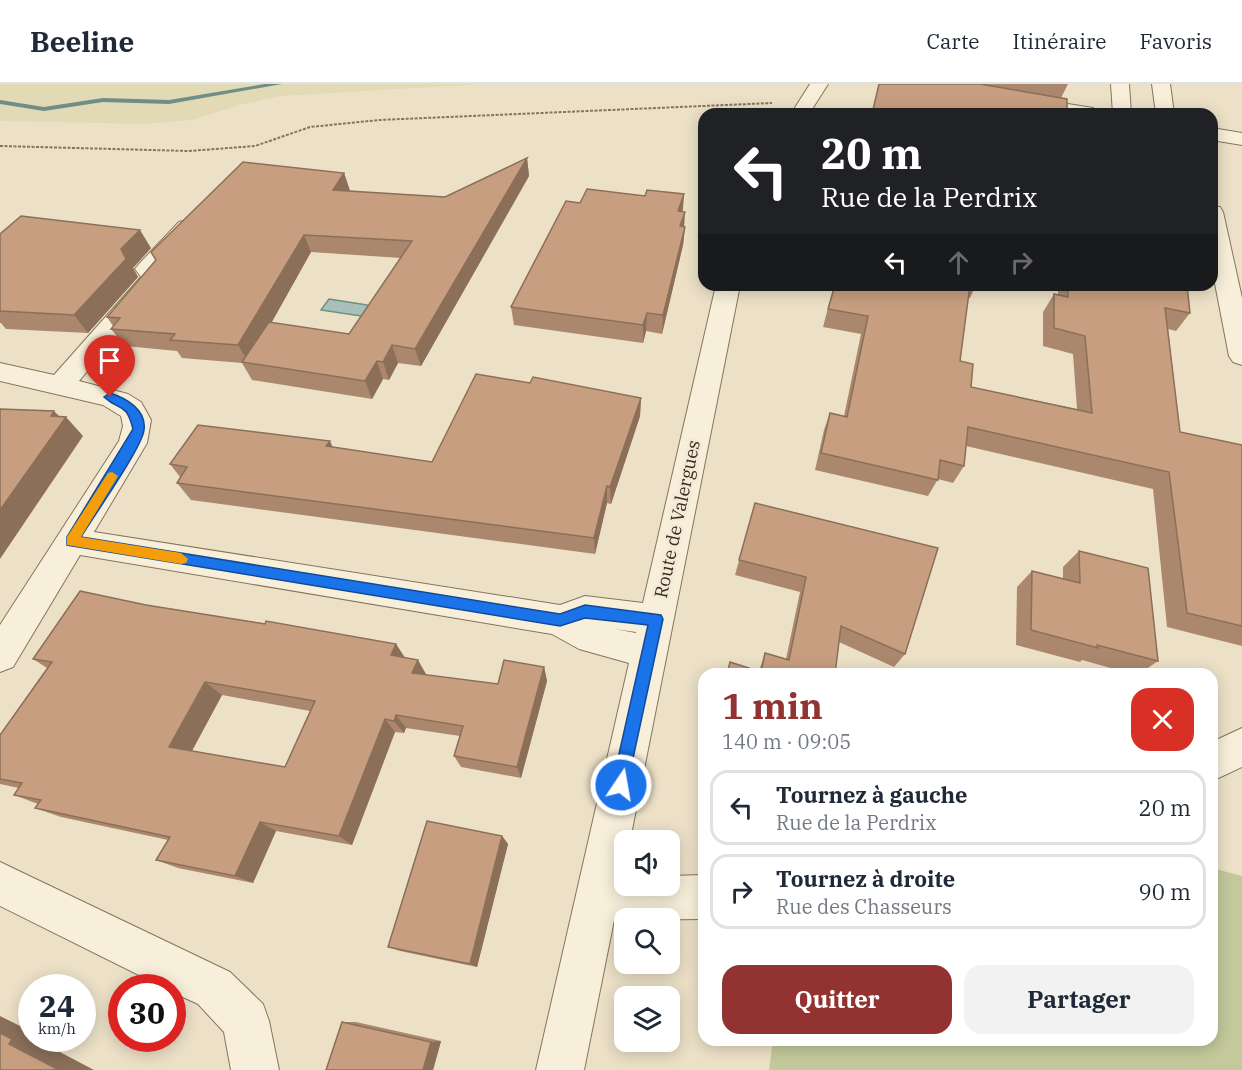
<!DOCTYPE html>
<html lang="fr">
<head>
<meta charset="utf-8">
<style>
  :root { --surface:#fff; --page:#f2f2f3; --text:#1f2937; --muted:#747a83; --line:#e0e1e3; --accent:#923231 }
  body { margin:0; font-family:"IBM Plex Serif",serif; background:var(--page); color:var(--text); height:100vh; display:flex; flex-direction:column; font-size:22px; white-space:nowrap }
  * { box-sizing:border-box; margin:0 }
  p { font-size:20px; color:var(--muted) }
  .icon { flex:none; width:33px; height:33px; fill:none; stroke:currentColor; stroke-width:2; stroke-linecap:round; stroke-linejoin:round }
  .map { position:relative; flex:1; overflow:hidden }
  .side { position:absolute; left:698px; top:584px; width:520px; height:378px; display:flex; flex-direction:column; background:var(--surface); border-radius:18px; box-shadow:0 3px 15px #0003 }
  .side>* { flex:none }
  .hud { position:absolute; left:698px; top:24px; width:520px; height:183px; border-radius:18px; box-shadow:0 3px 15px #0003; background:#202124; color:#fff; overflow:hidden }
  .tools { position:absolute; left:614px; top:746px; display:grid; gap:12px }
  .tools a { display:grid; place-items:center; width:66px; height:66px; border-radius:12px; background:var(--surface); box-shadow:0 3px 15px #0003; font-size:30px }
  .speed { position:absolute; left:18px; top:890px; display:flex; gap:12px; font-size:30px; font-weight:700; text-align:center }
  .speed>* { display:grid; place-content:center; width:78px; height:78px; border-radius:50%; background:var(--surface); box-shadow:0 3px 15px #0003; line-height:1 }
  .speed small { font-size:15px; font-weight:400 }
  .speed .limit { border:9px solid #d22; background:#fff; color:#111 }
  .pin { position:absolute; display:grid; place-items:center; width:51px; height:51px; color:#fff; margin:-62px -26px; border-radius:50% 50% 50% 0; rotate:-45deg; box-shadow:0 0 6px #0007 }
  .pin .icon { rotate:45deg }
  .me { position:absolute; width:66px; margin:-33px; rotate:12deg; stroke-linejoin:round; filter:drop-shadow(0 0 4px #0008) }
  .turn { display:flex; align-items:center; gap:21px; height:126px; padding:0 24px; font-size:27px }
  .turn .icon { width:78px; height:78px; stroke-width:2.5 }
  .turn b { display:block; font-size:42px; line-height:51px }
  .lanes { display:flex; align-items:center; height:57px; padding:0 24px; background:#0003; justify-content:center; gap:30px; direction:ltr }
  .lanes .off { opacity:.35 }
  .round { display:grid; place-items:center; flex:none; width:63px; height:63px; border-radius:18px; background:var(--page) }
  .overview { display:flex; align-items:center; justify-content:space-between; height:102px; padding:0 24px }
  h1 { font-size:36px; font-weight:800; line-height:45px; color:var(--accent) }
  .action { display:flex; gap:12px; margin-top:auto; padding:12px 24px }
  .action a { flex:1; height:69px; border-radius:18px; background:var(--accent); color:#fff; font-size:24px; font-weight:800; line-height:69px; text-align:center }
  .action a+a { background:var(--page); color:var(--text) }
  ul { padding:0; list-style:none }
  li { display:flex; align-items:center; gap:18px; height:75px; margin:0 12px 9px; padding:0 12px; border:3px solid var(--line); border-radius:18px }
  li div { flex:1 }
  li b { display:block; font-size:22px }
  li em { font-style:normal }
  header { display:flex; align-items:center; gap:36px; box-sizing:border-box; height:84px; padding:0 30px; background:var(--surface); border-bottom:2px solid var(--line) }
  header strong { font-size:28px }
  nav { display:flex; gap:33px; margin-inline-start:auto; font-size:21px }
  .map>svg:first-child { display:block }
  .farmland { fill:#e1dab5 }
  .green { fill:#c3c99b }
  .water { fill:#a8c0b9; stroke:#6f8e86; stroke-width:1.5 }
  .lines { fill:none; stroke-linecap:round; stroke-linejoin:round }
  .stream { fill:#6f8e86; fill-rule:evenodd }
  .minor-casing { stroke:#86745d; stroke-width:2 }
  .path { stroke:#86745d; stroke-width:2; stroke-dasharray:3 1.5; stroke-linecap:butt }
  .minor { fill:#f7efda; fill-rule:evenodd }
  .wall { fill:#ab886d; fill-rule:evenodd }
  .shaded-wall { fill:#8b6f59 }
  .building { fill:#c79e7f; stroke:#8b6f59; stroke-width:1.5; fill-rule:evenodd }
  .route { fill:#1a73e8; stroke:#114b97; stroke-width:1.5 }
  .slow { fill:#f59e0b }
  .labels { text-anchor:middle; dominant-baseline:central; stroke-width:6; stroke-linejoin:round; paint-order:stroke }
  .street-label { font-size:18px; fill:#382c20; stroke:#f4ebd6 }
</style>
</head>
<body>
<header>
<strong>Beeline</strong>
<nav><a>Carte</a><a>Itinéraire</a><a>Favoris</a></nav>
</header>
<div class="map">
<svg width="1242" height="986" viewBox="0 0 1242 986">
  <rect width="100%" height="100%" fill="#ece1c7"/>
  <path class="farmland" d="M0,0H483L281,12L243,20L192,36L146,40L0,37Z"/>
  <path class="green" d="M1212,784L1242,792V986H769L773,956H1212Z"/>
  <path class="water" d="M329,215L367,221L370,223L361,232L321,226Z"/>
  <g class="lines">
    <path class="stream" d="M265,0H282L169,20L103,18L44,27L0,20V16L44,23L103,14L169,16Z"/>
    <defs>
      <g id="minor">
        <path d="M810,0H828L809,30H791Z"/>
        <path d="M1111,0H1129L1131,30H1113Z"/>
        <path d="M1152,0H1170L1174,30H1156Z"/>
        <path d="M1030,14L1093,24L1102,30H1062L1024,23L1021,19Z"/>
        <path d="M1212,44L1242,49V61L1212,56Z"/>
        <path d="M1212,122L1220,123L1223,128L1242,214V281L1233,278L1229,272L1212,184Z"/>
        <path d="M187,136L195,138L198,143L159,185L165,193L79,297L128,310L141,318L151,336L147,359L94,448L560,521L585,512L643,519L716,201H740L630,756H624V801H669V792L704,791V835L614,836L584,986H536L629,579L579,565L552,550L80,471L13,583L0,588V541L119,357L123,342L121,332L103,321L0,297V279L54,291L141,193L135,185L139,180L179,138ZM614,545L636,548V549Z"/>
        <path d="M1242,644V683L1212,697V658Z"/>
        <path d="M0,778L230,888L263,920L269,937L279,986H231L224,948L198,920L172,908V903H163L0,822Z"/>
      </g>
    </defs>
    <use href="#minor" class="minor-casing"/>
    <path class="path" d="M0,62L189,67L255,62L310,43L379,36L772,19"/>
    <use href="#minor" class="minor"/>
  </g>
  <g class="wall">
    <path d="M879,0H1068L1061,14L1067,25Z"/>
    <path d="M527,74L529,92L421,282L398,279L389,296L383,295L372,315L252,296L242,279L182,274L177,267L125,262L111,245L113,242L107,233L344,89L350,107L445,113ZM311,168L401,174L349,250L271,239Z"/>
    <path d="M684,110L683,127L684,143H685L683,161L662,250L646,247L643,259L514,241L511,223L580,119L645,112Z"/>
    <path d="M0,150L151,164L133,184L138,193L88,249L6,245L1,239H0Z"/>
    <path d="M834,201H976L970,214H968L960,277L971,303L1077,325L1073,270L1043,262V228L1054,210L1058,211V201H1187L1190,229L1176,247L1168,245L1180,348L1242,361V562L1167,543L1153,405L966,362L964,382L953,399L938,395L928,412L815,386L824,346L830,329L844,332L861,250L823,243Z"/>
    <path d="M530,299L641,314L640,332L611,420L607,419L595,470L191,416L177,399L180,393L170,380L333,363L432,378Z"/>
    <path d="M755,419L905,570L894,583L839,558L835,590H727L759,587L765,569L786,575L800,508L735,491Z"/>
    <path d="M1079,467L1158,577L1139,590H1132L1082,576L1080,578L1016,561L1017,503L1032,487L1063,495V483Z"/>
    <path d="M146,521L396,560L405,574L426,590L425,591L498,600L544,583L547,597L521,694L461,683L454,672L460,652L406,644L404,649L395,648L352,761L276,747L253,799L178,784L156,776L168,756L61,733L35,724L38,720L14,711L19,704L0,700V651L47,584L33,575ZM222,611L310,627L285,683L192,667Z"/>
    <path d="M502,752L508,760L477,883L400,867L388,863Z"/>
    <path d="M342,938H356L441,957L433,986H326Z"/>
  </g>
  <g class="shaded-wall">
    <path d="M527,74L529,92L421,282L415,265Z"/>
    <path d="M344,89L350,107L333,106Z"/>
    <path d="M684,110L682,129L678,127Z"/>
    <path d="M685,128L684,146L680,142Z"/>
    <path d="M685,143L683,161L662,250L663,231Z"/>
    <path d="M140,146L151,164L133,184L138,193L88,249L74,231L121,165Z"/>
    <path d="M304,151L311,168L249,279L238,261Z"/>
    <path d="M647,229L646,247L643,259V241Z"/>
    <path d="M392,261L398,279L389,296L383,278Z"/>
    <path d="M377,277L383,295L372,315L365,297Z"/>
    <path d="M641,314L640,332L611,420L610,403Z"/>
    <path d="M54,327L63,336L66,333L83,352L0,475V426Z"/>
    <path d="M330,357L338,375L326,362Z"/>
    <path d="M607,402V419L595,470L594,454Z"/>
    <path d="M396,560L405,574L391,571Z"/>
    <path d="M418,576L426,590L421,603L412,589Z"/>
    <path d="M544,583L547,597L521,694L517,683Z"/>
    <path d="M205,598L222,611L188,674L169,663Z"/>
    <path d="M396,631L406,644L404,649L394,637Z"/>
    <path d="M385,635L395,648L352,761L339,752Z"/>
    <path d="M260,738L276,747L253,799L235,792Z"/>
    <path d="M502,752L508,760L477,883L470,880Z"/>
    <path d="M0,932L32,948V954H43L41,958L94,986H59L9,960L0,949Z"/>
    <path d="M441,957L433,986H423L431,958Z"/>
  </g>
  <g class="building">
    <path d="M879,0H980L1067,15V25L1074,26L1073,30H872Z"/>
    <path d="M527,74L415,265L392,261L383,278L377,277L365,297L242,278L269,238L349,250L412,157L304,151L238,261L170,256L175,250L111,245L120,234L107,233L156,176L151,168L243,78L344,89L333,106L445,113Z"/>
    <path d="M587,105L645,112L647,106L684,110L678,127L685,128L680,142L685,143L663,231L647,229L643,241L511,223L566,117L580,119Z"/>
    <path d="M21,132L140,146L121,165L126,175L74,231L0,227V150Z"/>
    <path d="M835,201H970L960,277L973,280L971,303L1092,329L1085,252L1054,244V210L1068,213V201H1187L1190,229L1165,224L1180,348L1242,361V542L1187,529L1169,388L968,343L964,382L940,376L938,396L821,369L830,329L847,333L868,232L828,225Z"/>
    <path d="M476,290L530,299L533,293L641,314L610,403L607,402L594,454L177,399L187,383L170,380L198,341L330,357L326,362L432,378Z"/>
    <path d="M0,325L54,327L51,332L66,333L0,426Z"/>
    <path d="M755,419L938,464L905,570L841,542L835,590H727L730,578L761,588L765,569L789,576L806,493L739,476Z"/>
    <path d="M1079,467L1148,484L1158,577L1097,561L1098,564L1031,546L1032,487L1080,499Z"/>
    <path d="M80,507L146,521L265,540L266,537L396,560L391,571L418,576L412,589L498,600L504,576L544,583L517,683L454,672L463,642L396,631L394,637L385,635L339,752L260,738L235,792L156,776L170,753L35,724L41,716L14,711L22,699L0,695V651L52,578L33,575ZM205,598L315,617L285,683L169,663Z"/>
    <path d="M427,737L502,752L470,880L388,863Z"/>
    <path d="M342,938L431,958L423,986H326Z"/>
    <path d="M0,949L12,955L9,960L59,986H0Z"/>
  </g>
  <path class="route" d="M110,309C126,314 147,326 144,346C142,364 93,433 81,453L560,530L585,521L661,531L663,535L626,707L621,709L615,707L612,701L648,541L585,534L560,542L67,461V453L133,345C126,317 120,328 104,313Z"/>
  <path class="slow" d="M112,388L118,392L81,453L181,469L188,475L186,479L181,480L67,461V453L108,389Z"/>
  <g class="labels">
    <g class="street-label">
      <text transform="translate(677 435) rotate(-78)">Route de Valergues</text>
    </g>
  </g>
</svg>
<div class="tools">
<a><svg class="icon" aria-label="sound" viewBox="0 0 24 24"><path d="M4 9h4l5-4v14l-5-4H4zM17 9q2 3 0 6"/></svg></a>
<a><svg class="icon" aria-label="search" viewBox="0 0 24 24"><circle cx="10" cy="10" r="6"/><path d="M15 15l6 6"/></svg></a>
<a><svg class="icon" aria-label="layers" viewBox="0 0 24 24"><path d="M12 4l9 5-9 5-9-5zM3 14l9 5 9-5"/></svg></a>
</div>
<div class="speed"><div>24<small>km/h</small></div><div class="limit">30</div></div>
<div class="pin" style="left:110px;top:313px;background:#d93025"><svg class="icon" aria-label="arrive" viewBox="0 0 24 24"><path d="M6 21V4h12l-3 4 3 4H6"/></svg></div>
<svg class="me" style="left:621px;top:701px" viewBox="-20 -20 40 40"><circle r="17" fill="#1a73e8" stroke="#fff" stroke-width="3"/><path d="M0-11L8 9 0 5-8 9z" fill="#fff"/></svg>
<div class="hud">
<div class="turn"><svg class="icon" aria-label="left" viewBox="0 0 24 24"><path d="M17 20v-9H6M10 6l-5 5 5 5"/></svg><div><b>20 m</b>Rue de la Perdrix</div></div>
<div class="lanes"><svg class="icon" aria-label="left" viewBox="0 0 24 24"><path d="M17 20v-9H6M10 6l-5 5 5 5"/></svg><svg class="icon off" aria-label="ahead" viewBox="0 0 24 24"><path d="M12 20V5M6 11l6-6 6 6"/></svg><svg class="icon off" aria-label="right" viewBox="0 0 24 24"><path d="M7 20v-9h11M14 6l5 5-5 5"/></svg></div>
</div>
<section class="side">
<div class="overview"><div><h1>1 min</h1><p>140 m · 09:05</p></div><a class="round" style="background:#d93025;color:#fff"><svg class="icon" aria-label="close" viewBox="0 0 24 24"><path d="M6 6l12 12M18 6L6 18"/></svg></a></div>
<ul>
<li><svg class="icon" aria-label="left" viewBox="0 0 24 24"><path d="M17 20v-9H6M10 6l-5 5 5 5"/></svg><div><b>Tournez à gauche</b><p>Rue de la Perdrix</p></div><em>20 m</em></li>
<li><svg class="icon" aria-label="right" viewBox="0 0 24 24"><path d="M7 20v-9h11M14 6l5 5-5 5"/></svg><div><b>Tournez à droite</b><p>Rue des Chasseurs</p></div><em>90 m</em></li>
</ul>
<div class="action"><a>Quitter</a><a>Partager</a></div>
</section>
</div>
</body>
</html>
